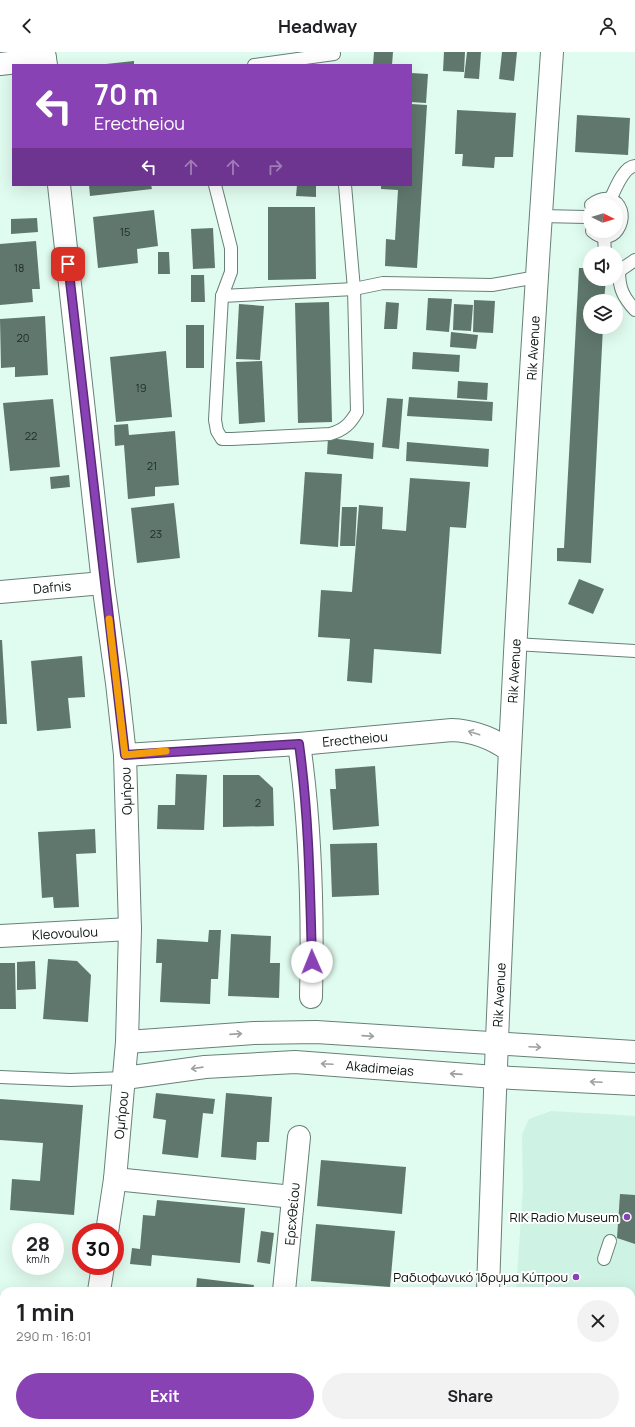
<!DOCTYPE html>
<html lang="en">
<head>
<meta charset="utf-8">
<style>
  :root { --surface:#fff; --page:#f2f2f2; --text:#202124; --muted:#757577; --accent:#8942b4 }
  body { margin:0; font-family:Manrope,sans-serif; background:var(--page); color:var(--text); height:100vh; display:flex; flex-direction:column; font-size:15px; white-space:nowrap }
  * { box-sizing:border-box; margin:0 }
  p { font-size:13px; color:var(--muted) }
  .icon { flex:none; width:22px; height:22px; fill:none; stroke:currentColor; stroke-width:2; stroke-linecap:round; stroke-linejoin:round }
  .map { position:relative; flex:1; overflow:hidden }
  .drawer { position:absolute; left:0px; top:1235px; width:635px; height:140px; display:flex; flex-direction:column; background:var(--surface); border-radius:12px 12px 0 0; box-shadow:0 4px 16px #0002 }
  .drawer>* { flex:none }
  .hud { position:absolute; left:12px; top:12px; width:400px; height:122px; border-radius:0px; box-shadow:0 4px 16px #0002; background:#8942b4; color:#fff; overflow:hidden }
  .needle { width:26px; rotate:95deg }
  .fabs { position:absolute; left:583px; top:146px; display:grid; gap:8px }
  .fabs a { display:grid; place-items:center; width:40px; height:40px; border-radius:50%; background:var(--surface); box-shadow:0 4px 16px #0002; font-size:20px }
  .speed { position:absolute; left:12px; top:1171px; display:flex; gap:8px; font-size:20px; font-weight:700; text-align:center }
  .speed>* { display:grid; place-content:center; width:52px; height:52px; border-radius:50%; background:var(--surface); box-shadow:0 4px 16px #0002; line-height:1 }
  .speed small { font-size:10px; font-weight:400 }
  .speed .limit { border:6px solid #d22; background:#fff; color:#111 }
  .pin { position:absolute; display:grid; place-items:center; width:34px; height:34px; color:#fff; margin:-17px; border-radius:8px; box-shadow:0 2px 6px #0006 }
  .me { position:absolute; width:44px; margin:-22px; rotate:359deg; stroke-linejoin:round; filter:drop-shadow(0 0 3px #0008) }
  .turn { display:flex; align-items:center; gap:14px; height:84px; padding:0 16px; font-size:18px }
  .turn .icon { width:52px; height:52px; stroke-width:2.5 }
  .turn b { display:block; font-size:28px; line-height:34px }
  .lanes { display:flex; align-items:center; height:38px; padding:0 16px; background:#0003; justify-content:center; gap:20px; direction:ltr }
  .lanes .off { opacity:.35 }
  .round { display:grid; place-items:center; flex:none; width:42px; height:42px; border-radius:21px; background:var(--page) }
  .overview { display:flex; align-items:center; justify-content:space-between; height:68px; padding:0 16px }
  h1 { font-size:24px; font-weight:700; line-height:30px }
  .cta { display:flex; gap:8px; margin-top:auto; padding:8px 16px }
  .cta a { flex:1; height:46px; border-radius:24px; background:var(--accent); color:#fff; font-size:16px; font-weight:700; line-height:46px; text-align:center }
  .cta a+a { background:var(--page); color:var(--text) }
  header { display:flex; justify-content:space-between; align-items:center; height:52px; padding:0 16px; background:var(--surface); font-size:18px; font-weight:700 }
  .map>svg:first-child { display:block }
  .built { fill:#cef2e3 }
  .building { fill:#5f776d }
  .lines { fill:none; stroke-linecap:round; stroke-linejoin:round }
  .lane-casing { stroke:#688177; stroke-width:14 }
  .street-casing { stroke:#688177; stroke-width:24 }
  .secondary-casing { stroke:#688177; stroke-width:24 }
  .lane { stroke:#fff; stroke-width:12 }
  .street { stroke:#fff; stroke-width:22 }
  .secondary { stroke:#fff; stroke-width:22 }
  .oneway { stroke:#9da19f }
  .route-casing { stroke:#592b75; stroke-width:10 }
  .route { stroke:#8942b4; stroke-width:7 }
  .slow { stroke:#f59e0b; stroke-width:7 }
  .poi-dot { fill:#8942b4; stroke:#fff; stroke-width:1.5 }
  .labels { text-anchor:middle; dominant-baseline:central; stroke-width:4; stroke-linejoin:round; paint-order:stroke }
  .number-label { font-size:11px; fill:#1e2c26 }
  .street-label { font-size:13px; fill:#09130f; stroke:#fff }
  .poi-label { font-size:13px; fill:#09130f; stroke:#fff; text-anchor:end }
</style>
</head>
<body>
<header><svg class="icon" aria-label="back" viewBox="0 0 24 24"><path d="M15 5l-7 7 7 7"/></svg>Headway<svg class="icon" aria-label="person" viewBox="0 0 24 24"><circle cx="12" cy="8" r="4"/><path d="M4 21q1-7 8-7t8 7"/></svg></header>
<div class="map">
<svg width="635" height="1375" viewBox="0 0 635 1375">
  <rect width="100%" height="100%" fill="#e0fbef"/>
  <path class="built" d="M551,1059L635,1064V1375H511V1371H631V1239H516L523,1137L522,1083L529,1067Z"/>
  <g class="building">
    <path d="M374,0H393L392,13H373Z"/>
    <path d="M444,0H465L464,20L443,19Z"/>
    <path d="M467,0H481L479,27L464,26Z"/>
    <path d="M502,0H517L514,29L499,27Z"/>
    <path d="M134,9V13H106V12Z"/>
    <path d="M411,21L428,22L426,51L411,50Z"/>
    <path d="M411,52L427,53L417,216L385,214L386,187L395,188L398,138L381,137V133H411Z"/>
    <path d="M457,58L516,61L513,105H495L494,116L462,114L463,102H455Z"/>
    <path d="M577,63L630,66L628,103L575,100Z"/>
    <path d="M89,133H151L152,137L90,144Z"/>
    <path d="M297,133H316V145L296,144Z"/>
    <path d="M268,155H315L316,227L268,228Z"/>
    <path d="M154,158L158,194L137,197L138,211L98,216L93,165Z"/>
    <path d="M37,166L38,180L11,182V167Z"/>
    <path d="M213,176L215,216L193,217L191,177Z"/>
    <path d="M36,189L40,237H32L33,250L0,253V192Z"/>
    <path d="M158,200H169L170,222H158Z"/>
    <path d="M579,216H590V227H606L604,249H590V275H603L591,511L557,509V496H564Z"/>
    <path d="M191,223H204L205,250H191Z"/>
    <path d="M428,246L452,247L449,280L426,278Z"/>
    <path d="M474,248L495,249L493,281L473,280Z"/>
    <path d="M329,250L332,370L298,371L295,251Z"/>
    <path d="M386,250L399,251L397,277H384Z"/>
    <path d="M239,252L264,254L260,308L236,307Z"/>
    <path d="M454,252L473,253L471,279L453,278Z"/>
    <path d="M45,264L48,323L15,325V315L1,316L0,267Z"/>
    <rect x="186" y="273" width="18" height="43"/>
    <path d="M451,280L478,283L476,297L450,295Z"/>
    <path d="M166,299L172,365L116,370L110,305Z"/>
    <path d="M413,300L460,303L459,320L412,317Z"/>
    <path d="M262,309L265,370L239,372L236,310Z"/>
    <path d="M458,329L488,331L487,348L457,346Z"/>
    <path d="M409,345L493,350L492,369L407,364Z"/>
    <path d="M387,346L403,347L399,397L382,395Z"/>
    <path d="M53,347L60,415L10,419L3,351Z"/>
    <path d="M128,372L129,383L175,379L179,433L155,435V444L128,447L124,393L115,394L114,373Z"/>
    <path d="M328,386L374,391L373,407L327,402Z"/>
    <path d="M407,390L489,397L488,415L406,409Z"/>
    <path d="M305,420L342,422L338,495L300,492Z"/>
    <path d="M69,423L70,435L51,437L50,425Z"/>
    <path d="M410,426L470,430L466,476L450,475L441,602L374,597L372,631L347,629L350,587L318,585L321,538L352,540L359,453L383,455L382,477L406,479Z"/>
    <path d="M174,451L180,506L137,511L131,456Z"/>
    <path d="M342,455H357L355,494H340Z"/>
    <path d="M579,527L604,537L593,562L568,552Z"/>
    <path d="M0,588H2L7,672H0Z"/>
    <path d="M82,604L85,645L68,646L71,676L37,679L31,609Z"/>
    <path d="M375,714L379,774L333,778L330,737H336L335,717Z"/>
    <path d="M176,722L207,723L204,778L157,777L158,753H175Z"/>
    <path d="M223,723H259L273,736L274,774L223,775Z"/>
    <path d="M95,777L96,801L76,802L79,855L54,856L53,845L42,846L38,780Z"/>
    <path d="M377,791L379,843L332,845L330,792Z"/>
    <path d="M209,878H221L218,927H211L210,952L160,950L162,911H156L157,887L208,890Z"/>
    <path d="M231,882L271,884L270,911H280L279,946L228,944Z"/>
    <path d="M48,907L77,909L91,923L88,970L43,967Z"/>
    <path d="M35,909L36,937L17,938V910Z"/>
    <path d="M0,911H15L16,957H0Z"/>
    <path d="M156,1041L215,1047L213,1062L203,1061L198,1106L162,1102L166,1068L153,1066Z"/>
    <path d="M226,1041L272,1045L269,1090H257L256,1108L221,1105Z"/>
    <path d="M0,1047L83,1053L74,1163L10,1158L12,1127L40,1129L43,1091L0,1088Z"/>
    <path d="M321,1108L406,1115L402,1162L317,1154Z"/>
    <path d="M620,1142L635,1143V1192L617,1186Z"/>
    <path d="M157,1148L245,1156L240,1211L152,1203L151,1214L130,1212L132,1196L140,1197L143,1163L155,1164Z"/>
    <path d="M316,1172L395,1179L390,1235L311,1229Z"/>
    <path d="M261,1179L274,1181L270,1212L257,1210Z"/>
    <path d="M197,1226L254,1233L253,1239H196Z"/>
    <path d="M61,1235L78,1237L77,1239H60Z"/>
    <rect x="631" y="1262" width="4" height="30"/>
    <path d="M114,1371H150L149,1375H114Z"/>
    <path d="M174,1371H235L234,1375H174Z"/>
    <path d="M521,1371H634L633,1375H520Z"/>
  </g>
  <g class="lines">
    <defs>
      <g id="lane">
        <path d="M254,13L334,2"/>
        <path d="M215,133L231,196V220L222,244L215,368L217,379L222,387H232L330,382C344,378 350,372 357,360L354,237L345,133"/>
        <path d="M610,148C615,138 623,115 635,114"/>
        <path d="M591,153C596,149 602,146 609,147C635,154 617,201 592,179"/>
        <path d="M541,164L586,165"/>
        <path d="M604,184L605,201"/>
        <path d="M616,217L619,219L635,208"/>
        <path d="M619,219C619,236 623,245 635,258"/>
        <path d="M222,244L354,237L383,231L492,233L537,225"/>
        <path d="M515,592L635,599"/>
        <path d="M0,1025L70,1028L125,1026"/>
        <path d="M604,1207L610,1189"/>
      </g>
      <g id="street">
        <path d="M0,12L45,7"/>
        <path d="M0,540L103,531"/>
        <path d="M299,692C311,775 313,861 311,945"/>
        <path d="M125,703L299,692L452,678C474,679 492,686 509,698"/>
        <path d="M0,884L130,877"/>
        <path d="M115,1127L293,1145"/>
        <path d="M284,1239L299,1085"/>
        <path d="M0,1352H4"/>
        <path d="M264,1375V1371"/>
      </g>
      <g id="secondary">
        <path d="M44,0L46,13"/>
        <path d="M59,133L103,531L117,631L125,703L130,877L127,990L115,1127L107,1180"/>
        <path d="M127,990L254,981L316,980L635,1000"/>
        <path d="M125,1026L205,1015L295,1010L495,1025L635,1032"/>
        <path d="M99,1239L103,1214"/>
        <path d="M488,1239C501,826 523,413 552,0"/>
        <path d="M75,1375L76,1371"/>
        <path d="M484,1375V1371"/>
      </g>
    </defs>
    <use href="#lane" class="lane-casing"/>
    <use href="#street" class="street-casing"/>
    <use href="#secondary" class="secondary-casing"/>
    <use href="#lane" class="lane"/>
    <use href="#street" class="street"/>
    <use href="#secondary" class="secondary"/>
  </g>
  <defs><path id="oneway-shaft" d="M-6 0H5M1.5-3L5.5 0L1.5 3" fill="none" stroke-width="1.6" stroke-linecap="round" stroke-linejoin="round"/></defs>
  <g class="oneway">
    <use href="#oneway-shaft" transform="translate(474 681) rotate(-162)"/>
    <use href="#oneway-shaft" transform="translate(236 982) rotate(-4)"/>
    <use href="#oneway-shaft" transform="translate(368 984) rotate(4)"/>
    <use href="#oneway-shaft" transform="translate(535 995) rotate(3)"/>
    <use href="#oneway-shaft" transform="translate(327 1012) rotate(-177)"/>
    <use href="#oneway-shaft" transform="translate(197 1016) rotate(172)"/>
    <use href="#oneway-shaft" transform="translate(456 1022) rotate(-176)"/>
    <use href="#oneway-shaft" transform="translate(596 1030) rotate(-177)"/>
  </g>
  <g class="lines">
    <defs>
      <path id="route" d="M68,212L125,703L299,692C309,764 310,837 312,910"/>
    </defs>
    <use href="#route" class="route-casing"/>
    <use href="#route" class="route"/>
    <path class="slow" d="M109,567L125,703L166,699"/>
  </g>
  <g class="poi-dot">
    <circle cx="627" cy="1165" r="4"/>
    <circle cx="576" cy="1225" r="4"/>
  </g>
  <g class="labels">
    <g class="number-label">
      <text x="125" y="179">15</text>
      <text x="19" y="215">18</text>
      <text x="23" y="285">20</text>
      <text x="141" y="335">19</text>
      <text x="31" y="383">22</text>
      <text x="152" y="413">21</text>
      <text x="156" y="481">23</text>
      <text x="258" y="750">2</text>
    </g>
    <g class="street-label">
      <text transform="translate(533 296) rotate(-87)">Rik Avenue</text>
      <text transform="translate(52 535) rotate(-5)">Dafnis</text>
      <text transform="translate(514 619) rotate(-87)">Rik Avenue</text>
      <text transform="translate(355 687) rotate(-5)">Erectheiou</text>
      <text transform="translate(126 739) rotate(-92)">Ομήρου</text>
      <text transform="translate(65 881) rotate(-3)">Kleovoulou</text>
      <text transform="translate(499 943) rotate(-87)">Rik Avenue</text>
      <text transform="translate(380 1016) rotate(5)">Akadimeias</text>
      <text transform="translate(121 1063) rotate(-84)">Ομήρου</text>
      <text transform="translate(292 1162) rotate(-85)">Ερεχθείου</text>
    </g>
    <g class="poi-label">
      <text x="619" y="1165">RIK Radio Museum</text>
      <text x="568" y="1225">Ραδιοφωνικό Ίδρυμα Κύπρου</text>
    </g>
  </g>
</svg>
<div class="fabs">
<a><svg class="needle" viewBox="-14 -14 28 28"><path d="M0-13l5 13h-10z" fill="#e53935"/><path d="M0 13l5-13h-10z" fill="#757577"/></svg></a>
<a><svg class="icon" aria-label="sound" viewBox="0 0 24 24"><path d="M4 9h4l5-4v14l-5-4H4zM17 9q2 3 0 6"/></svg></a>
<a><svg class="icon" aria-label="layers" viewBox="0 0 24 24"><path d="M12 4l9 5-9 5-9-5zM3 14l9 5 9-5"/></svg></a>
</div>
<div class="speed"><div>28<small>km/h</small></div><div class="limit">30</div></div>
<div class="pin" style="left:68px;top:212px;background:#d93025"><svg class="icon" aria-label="arrive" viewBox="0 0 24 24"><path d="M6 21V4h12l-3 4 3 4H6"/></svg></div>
<svg class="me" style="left:312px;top:910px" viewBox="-20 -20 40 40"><circle r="19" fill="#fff"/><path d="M0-13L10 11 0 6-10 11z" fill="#8942b4"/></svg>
<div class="hud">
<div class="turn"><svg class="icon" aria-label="left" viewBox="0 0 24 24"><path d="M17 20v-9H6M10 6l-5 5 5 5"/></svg><div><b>70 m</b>Erectheiou</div></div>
<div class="lanes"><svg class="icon" aria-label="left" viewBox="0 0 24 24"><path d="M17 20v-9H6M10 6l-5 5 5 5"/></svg><svg class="icon off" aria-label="ahead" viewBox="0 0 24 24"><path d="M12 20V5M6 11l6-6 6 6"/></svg><svg class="icon off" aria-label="ahead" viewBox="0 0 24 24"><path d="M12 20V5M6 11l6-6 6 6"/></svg><svg class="icon off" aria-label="right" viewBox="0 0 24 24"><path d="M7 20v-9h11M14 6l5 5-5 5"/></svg></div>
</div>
<section class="drawer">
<div class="overview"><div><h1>1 min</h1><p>290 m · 16:01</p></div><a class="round"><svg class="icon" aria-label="close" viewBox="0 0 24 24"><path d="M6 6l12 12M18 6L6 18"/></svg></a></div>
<div class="cta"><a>Exit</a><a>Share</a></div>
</section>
</div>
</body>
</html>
